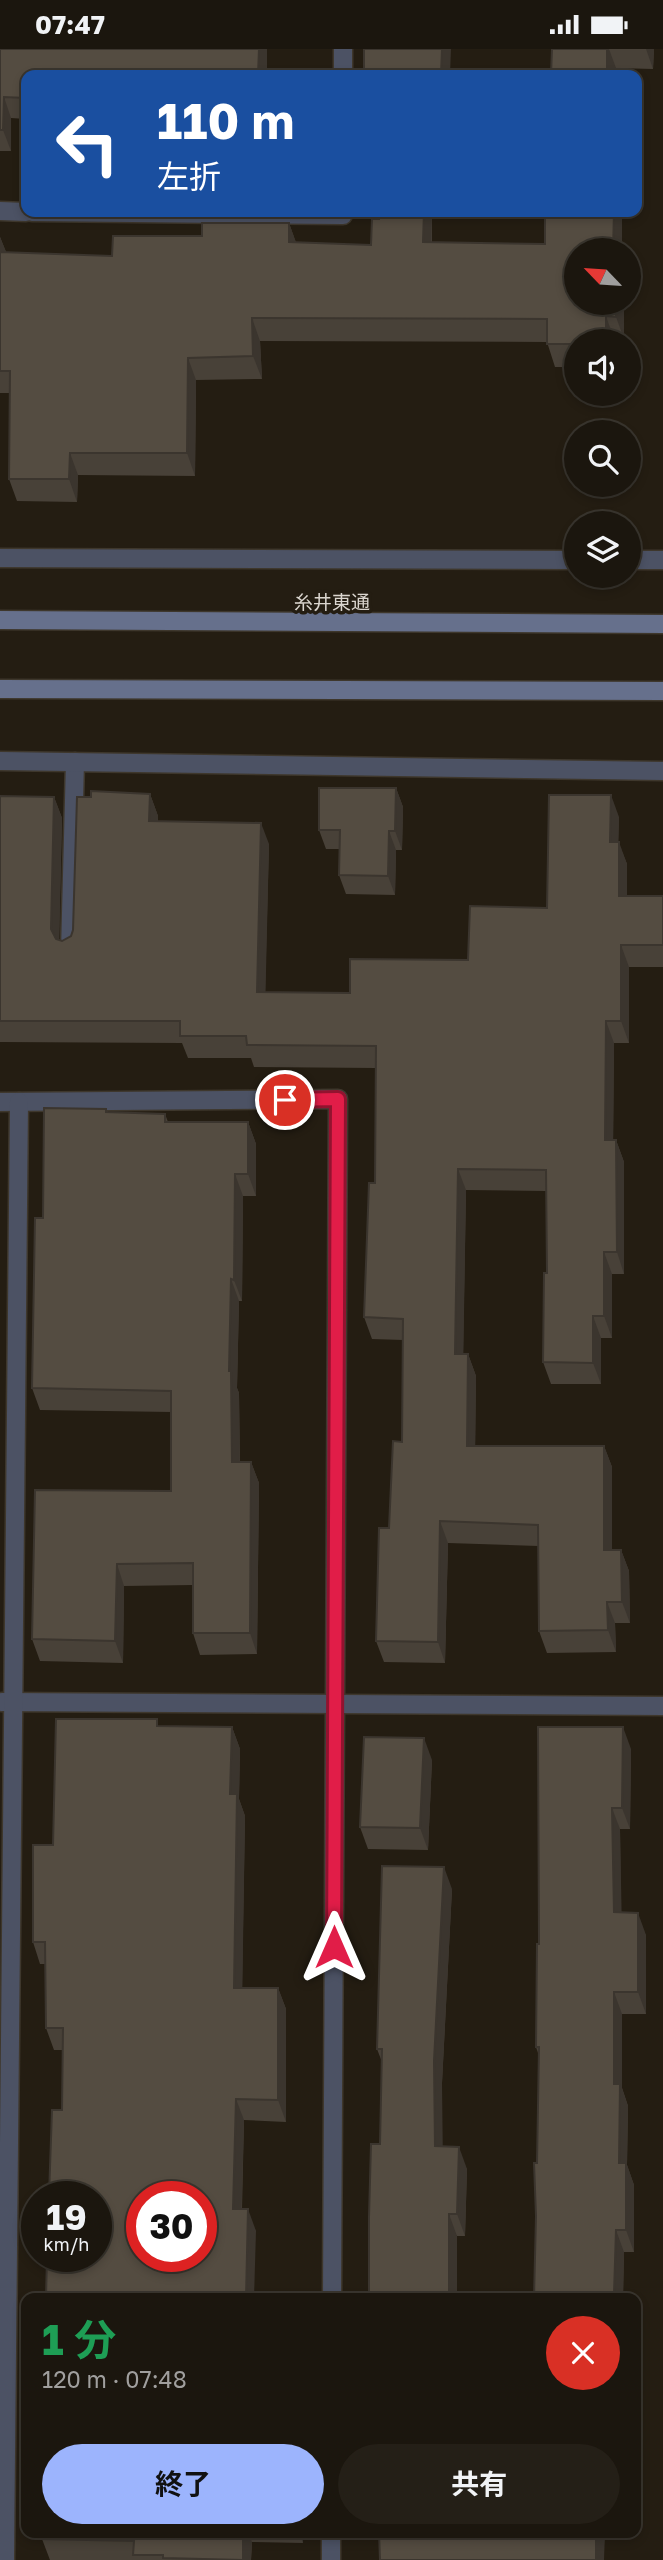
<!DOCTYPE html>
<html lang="ja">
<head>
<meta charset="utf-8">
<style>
  :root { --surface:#1b160e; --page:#241f17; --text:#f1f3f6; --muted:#a09f9e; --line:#39352e; --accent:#9cb4fd }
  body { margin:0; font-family:"Golos Text","Noto Sans JP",sans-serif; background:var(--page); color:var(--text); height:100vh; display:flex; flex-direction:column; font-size:26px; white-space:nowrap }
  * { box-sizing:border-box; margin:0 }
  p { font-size:23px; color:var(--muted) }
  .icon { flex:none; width:38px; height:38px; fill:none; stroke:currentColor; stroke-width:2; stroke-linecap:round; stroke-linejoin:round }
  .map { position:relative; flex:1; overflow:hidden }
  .drawer { position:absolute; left:21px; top:2244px; width:620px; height:245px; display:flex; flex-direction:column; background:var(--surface); border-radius:14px; box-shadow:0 4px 10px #0003,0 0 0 2px var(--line) }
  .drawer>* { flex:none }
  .hud { position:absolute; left:21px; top:21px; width:621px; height:147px; border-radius:14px; box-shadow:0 4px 10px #0003,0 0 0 2px var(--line); background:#1a4fa0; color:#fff; overflow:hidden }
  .needle { width:46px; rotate:295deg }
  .controls { position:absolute; left:564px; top:189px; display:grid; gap:14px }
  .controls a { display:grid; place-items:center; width:77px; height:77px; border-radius:50%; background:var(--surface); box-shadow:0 4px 10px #0003,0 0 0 2px var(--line); font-size:35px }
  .speed { position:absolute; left:21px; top:2132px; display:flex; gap:14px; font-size:35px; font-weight:700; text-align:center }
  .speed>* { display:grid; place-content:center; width:91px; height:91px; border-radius:50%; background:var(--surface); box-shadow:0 4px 10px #0003,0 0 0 2px var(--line); line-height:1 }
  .speed small { font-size:18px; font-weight:400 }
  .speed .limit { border:10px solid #d22; background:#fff; color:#111 }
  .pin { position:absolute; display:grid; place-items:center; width:60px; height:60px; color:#fff; margin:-30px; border:4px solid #fff; border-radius:50%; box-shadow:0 2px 7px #0007 }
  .me { position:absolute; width:77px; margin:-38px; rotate:0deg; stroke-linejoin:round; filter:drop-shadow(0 0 5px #0008) }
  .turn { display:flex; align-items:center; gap:24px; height:147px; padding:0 21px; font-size:32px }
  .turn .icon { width:91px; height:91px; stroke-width:2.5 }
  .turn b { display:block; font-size:49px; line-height:60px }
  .round { display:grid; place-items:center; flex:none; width:74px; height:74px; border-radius:37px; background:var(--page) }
  .summary { display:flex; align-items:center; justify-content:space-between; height:119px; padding:0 21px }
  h1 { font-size:42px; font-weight:700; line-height:52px; color:#1e9e55 }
  .button { display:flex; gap:14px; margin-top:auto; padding:14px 21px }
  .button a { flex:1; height:80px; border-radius:42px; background:var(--accent); color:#111; font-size:28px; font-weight:700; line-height:80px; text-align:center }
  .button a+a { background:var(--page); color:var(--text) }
  .status { display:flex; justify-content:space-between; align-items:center; height:49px; padding:0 35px; background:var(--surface); direction:ltr }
  .status svg { height:19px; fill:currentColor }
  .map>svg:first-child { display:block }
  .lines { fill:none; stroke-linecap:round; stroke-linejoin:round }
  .lane-casing { stroke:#3e372c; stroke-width:21 }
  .street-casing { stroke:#3e372c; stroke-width:21 }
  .secondary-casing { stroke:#3e372c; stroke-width:21 }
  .lane { stroke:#4c5264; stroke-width:18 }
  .street { stroke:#4c5264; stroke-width:18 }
  .secondary { stroke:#66708c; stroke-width:18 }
  .wall { fill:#484138 }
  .shaded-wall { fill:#3b352e }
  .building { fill:#544c41; stroke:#3b352e; stroke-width:2; fill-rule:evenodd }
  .route-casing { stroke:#92132f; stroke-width:18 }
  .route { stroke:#e11d48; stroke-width:12 }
  .labels { text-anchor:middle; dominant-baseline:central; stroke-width:7; stroke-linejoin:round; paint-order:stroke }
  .street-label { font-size:19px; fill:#dbd6cf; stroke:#241d12 }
</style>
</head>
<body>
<div class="status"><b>07:47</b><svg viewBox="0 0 49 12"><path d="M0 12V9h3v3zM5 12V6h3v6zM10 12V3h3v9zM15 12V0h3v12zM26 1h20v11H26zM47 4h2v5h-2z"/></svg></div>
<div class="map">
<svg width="663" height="2511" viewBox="0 0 663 2511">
  <rect width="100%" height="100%" fill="#241d12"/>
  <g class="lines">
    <defs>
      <path id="lane" d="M70,902L75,713"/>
      <g id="street">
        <path d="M343,26V0"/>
        <path d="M0,162L26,163"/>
        <path d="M32,163L343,166V163"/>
        <path d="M0,509L576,511"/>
        <path d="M628,511H663"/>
        <path d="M0,712L663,722"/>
        <path d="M0,1053L338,1050L332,2249"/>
        <path d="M2,1653L663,1657"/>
        <path d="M5,2511L19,1053"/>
        <path d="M331,2511V2483"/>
      </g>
      <g id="secondary">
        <path d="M0,571L663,575"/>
        <path d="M0,640L663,642"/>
      </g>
    </defs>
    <use href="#lane" class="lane-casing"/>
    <use href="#street" class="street-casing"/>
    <use href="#secondary" class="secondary-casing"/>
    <use href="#lane" class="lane"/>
    <use href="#street" class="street"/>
    <use href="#secondary" class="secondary"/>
  </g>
  <g class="wall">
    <path d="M0,0L26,26V70L11,69V102H0Z"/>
    <path d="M552,0H654L653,20L616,19Z"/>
    <path d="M379,163H432V193L545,195L622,163V201H576L624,254V290H614V292H576V318H555L547,293L260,292L262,330L196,331L195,427L78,426L77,453L17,452L9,430L10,344H0V188L6,203L112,207L202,187L289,174L296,194L371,196L379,170Z"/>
    <path d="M396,739L403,758L402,801H396L395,846L346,845L339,826L340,800H326L319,781Z"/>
    <path d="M150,745L158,767V772L269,795L265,943L350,944L468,911L547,859L619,768L618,793L627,815V847H663V918H629V994H614L613,1091H616L624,1113V1225H612V1289H601V1335H551L543,1313L547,1224L546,1142L466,1141L463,1305H468L476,1327L475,1397H604L612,1418V1501H621L629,1522L630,1574H615L616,1603L547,1604L539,1582L538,1497L448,1494L445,1614L384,1613L376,1592L389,1479L402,1393L403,1291L372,1290L364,1268L375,1134L376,1019L254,1018L251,1009H188L182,994L0,993V747L54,748L62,769L59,891L62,892L71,887L73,881L91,748Z"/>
    <path d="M106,1060L108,1063L165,1065L168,1073H248L256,1095V1147H243L242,1252H239L237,1339L239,1344L240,1413H251L259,1434L257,1605L200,1606L193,1584V1536L124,1537L123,1614L40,1612L32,1590L171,1442V1363L40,1361L32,1339L43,1169Z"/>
    <path d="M160,1677L232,1678L240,1700L239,1750L245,1767L242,1939H278L286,1960V2073L244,2071L242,2160L256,2182L62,2061L63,2001H54L46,1979V1915H40L33,1893L53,1796Z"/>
    <path d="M631,1700L630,1780H620L621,1863L646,1886V1965H622V2039L628,2057L627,2116L634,2136V2203H624L623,2249H534L539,2007L536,1998L539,1895Z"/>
    <path d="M432,1711L428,1801L368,1800L360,1778Z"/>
    <path d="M452,1840L442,2034V2097L467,2120L465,2187H457L380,2095L382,2013L377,2000Z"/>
    <path d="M43,2483H303V2494L252,2493L251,2511H50L42,2490Z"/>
    <path d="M353,2483H605L604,2496L380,2488H354Z"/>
  </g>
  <g class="shaded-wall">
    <path d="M259,0H267V26H258Z"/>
    <path d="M442,0H451L450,26H441Z"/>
    <path d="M607,0H609L616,19V26H607Z"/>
    <path d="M646,0H654L653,20Z"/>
    <path d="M4,48L11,69V102L3,81Z"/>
    <path d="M424,163H432L431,215L423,193Z"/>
    <path d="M614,163H622V201H613Z"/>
    <path d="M289,174L297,196L289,193Z"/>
    <path d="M0,188L9,210L0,203Z"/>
    <path d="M616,254H624V290L616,268Z"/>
    <path d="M606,267L614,290V292H606Z"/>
    <path d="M252,269L260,292L262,330L253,307Z"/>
    <path d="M188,309L196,331L195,427L187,404Z"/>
    <path d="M70,404L78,426L77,453L69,430Z"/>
    <path d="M396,739L403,758L402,801L395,782Z"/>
    <path d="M150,745L158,767L157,793L149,772Z"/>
    <path d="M611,746L619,768L618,814L610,793Z"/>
    <path d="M54,748L62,769L59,902L51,880Z"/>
    <path d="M261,774L269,795L265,965L257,943Z"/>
    <path d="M389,782L396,801L395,846L388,827Z"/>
    <path d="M619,793L627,815V869L619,847Z"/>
    <path d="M621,896L629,918V994L621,972Z"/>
    <path d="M606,972L614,994L613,1113L605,1091Z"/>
    <path d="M248,1073L256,1095V1147L248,1125Z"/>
    <path d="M616,1091L624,1113V1225L617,1203Z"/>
    <path d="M458,1120L466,1141L463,1327L455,1305Z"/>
    <path d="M235,1125L243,1147L242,1252L234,1231Z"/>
    <path d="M604,1203L612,1225V1289L604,1267Z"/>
    <path d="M231,1230L239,1252L237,1339L239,1344L240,1434L232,1413L229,1322Z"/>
    <path d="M593,1267L601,1289V1335L593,1314Z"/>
    <path d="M468,1305L476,1327L475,1418L467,1397Z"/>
    <path d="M604,1397L612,1418V1523L604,1501Z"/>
    <path d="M251,1413L259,1434L257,1605L250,1584Z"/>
    <path d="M440,1472L448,1494L445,1614L438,1593Z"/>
    <path d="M621,1501L629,1522L630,1574L622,1553Z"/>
    <path d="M117,1515L124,1537L123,1614L115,1592Z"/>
    <path d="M607,1553L615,1574L616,1603L608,1581Z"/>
    <path d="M232,1678L240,1700L239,1750L245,1767L242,1961L234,1939L230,1745Z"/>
    <path d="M623,1678L631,1700L630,1780L622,1759Z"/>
    <path d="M424,1689L432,1711L428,1801L420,1779Z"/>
    <path d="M612,1759L620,1780L622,1885L614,1863Z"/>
    <path d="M444,1818L452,1840L442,2034L443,2119L435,2097L434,2012Z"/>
    <path d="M638,1864L646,1886V1965L638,1943Z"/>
    <path d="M278,1939L286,1960V2073L278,2051Z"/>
    <path d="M614,1943L622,1965V2039L628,2057L627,2116L634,2136V2203L626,2181L619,2114L614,2035Z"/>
    <path d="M236,2050L244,2071L241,2181L233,2160Z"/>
    <path d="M459,2098L467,2120L465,2187L457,2165Z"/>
    <path d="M248,2160L256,2182L254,2249H246Z"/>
    <path d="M449,2165L457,2187V2249H449Z"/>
    <path d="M616,2181L624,2203L623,2249H616L614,2245Z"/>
    <path d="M243,2483H248L252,2493L251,2511H243Z"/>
    <path d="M299,2483H303V2494Z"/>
    <path d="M596,2483H605L604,2511H596Z"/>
  </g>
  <g class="building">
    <path d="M0,0H259L258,26H26V49L4,48L3,81H0Z"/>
    <path d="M364,0H442L441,26H364Z"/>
    <path d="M552,0H607V26H551Z"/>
    <path d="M379,163H424L423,193L545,195V163H614L613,201H576V254H616V268L606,267V292H576V295H547V270L252,269L253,307L188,309L187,404H70L69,430H9L10,322H0V203L112,207L113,187H202V174H289V193L371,196L372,170H379Z"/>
    <path d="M319,739H396L395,782H389L388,827L339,826L340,781H319Z"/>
    <path d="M91,742L150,745L149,772L261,774L257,943L350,944V910L468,911L470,857L547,859L549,746H611L610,793H619V847H663V896H621V972H606L605,1091H616L617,1203H604V1267H593V1314L543,1313L544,1224H547L546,1121L458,1120L455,1305H468L467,1397H604V1501H621L622,1553H607L608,1581L539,1582L538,1476L440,1472L438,1593L376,1592L379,1479H389L393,1392L402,1393L403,1270L364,1268L369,1134H375L376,997L247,996L246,987H180V972H0V747L54,748L51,880L56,890L62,892L71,887L73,881L77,748H91Z"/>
    <path d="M44,1059L106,1060V1063L165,1065V1073H248V1125H235L234,1231L231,1230L229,1322H231L232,1413H251L250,1584H193V1514L117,1515L115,1592L32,1590L35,1441L171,1442V1342L32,1339L35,1169H43Z"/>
    <path d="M56,1670H157V1677L232,1678L230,1745H237L234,1939H278V2051L236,2050L233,2160H248L246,2249H46L47,2207H96V2147H49L52,2061H62L63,1979H46L45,1893H33V1796H53ZM142,2147H201V2207H142Z"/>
    <path d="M538,1678H623L622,1759H612L614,1863L638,1864V1943H614V2035H620L619,2114H626V2181H616L614,2245H608V2249H534L536,2167L534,2114H537L539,1998H536L537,1895H539Z"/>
    <path d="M364,1688L424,1689L420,1779L360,1778Z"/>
    <path d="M382,1817L444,1818L434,2012L435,2097L459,2098L457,2165H449V2249H369V2168L371,2095H380L382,2000H377Z"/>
    <path d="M43,2483H243V2511L163,2509V2506H133L134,2492L42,2490Z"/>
    <path d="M379,2483H596V2511H380Z"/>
  </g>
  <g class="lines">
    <defs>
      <path id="route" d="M285,1051L338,1050L334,1898"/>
    </defs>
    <use href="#route" class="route-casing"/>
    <use href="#route" class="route"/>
  </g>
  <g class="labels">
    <g class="street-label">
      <text x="332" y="552">糸井東通</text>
    </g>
  </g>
</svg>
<div class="controls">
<a><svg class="needle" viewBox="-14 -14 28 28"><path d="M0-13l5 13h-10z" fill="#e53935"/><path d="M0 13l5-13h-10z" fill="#a09f9e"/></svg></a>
<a><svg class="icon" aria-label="sound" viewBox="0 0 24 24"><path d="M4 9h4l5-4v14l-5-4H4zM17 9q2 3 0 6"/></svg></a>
<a><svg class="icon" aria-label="search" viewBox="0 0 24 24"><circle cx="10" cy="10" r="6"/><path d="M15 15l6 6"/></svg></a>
<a><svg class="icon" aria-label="layers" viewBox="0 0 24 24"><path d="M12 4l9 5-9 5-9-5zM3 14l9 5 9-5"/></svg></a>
</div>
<div class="speed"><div>19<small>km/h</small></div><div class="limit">30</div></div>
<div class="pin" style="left:285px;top:1051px;background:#d93025"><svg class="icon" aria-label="arrive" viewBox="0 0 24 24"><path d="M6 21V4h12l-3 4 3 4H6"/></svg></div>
<svg class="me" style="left:334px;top:1898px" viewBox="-20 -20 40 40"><path d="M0-17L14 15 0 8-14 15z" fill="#e11d48" stroke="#fff" stroke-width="4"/></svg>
<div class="hud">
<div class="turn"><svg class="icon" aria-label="left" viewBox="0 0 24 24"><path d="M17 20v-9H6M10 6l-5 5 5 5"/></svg><div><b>110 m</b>左折</div></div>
</div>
<section class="drawer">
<div class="summary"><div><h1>1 分</h1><p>120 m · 07:48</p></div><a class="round" style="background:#d93025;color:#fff"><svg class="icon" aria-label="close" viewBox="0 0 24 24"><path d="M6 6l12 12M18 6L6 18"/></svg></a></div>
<div class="button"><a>終了</a><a>共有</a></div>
</section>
</div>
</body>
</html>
